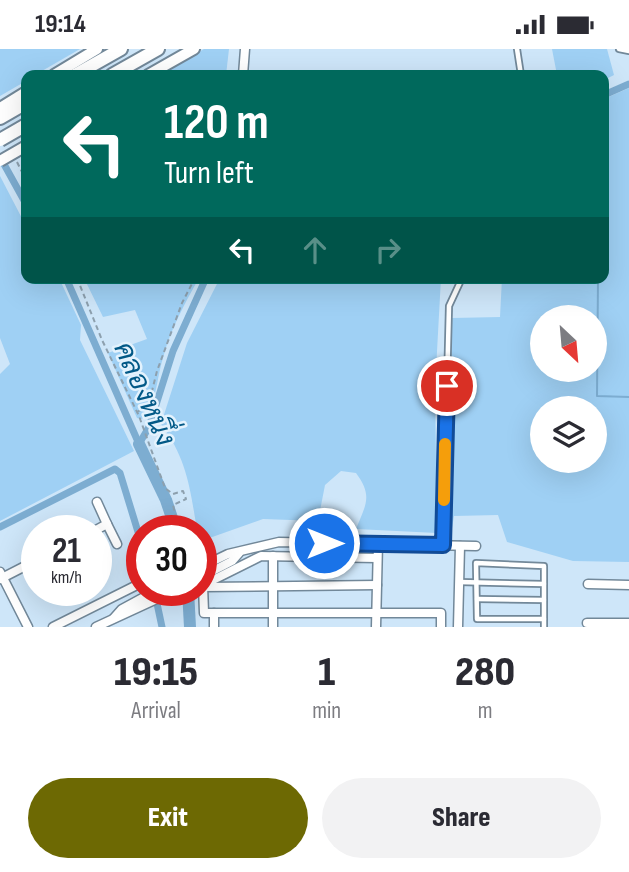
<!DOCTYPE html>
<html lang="en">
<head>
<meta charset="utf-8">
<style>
  :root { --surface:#fff; --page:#f2f2f3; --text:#2b2b33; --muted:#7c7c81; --accent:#6d6903 }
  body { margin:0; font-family:"Sofia Sans Condensed",Sarabun,sans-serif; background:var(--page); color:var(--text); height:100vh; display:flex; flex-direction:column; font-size:26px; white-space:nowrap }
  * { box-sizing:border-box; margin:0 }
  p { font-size:23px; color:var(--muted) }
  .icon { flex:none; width:38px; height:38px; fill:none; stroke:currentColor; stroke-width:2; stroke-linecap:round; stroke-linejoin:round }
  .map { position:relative; height:578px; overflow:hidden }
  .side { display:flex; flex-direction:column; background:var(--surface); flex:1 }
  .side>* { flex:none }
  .top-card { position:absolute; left:21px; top:21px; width:588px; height:214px; border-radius:14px; box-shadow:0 7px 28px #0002; background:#00695c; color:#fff; overflow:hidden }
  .needle { width:46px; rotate:154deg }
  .controls { position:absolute; left:530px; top:256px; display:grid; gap:14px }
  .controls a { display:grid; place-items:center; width:77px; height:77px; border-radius:50%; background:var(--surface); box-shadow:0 7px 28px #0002; font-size:35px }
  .speed { position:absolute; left:21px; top:466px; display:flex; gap:14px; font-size:35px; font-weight:700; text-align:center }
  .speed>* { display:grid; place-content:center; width:91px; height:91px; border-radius:50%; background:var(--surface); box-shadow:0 7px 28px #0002; line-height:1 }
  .speed small { font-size:18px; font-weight:400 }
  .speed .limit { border:10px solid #d22; background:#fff; color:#111 }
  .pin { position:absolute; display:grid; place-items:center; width:60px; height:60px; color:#fff; margin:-30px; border:4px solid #fff; border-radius:50%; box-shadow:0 2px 7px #0007 }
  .me { position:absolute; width:77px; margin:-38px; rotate:90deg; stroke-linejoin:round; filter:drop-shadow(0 0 5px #0008) }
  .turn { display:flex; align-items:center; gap:24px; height:147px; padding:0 28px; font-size:32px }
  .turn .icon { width:91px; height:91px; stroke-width:2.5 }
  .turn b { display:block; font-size:49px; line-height:60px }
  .lanes { display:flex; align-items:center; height:66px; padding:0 28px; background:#0003; justify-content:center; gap:35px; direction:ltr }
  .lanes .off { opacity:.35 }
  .eta { display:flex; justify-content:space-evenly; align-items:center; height:119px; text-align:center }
  .eta b { font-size:42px; font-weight:800; line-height:49px }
  .cta { display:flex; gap:14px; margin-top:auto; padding:14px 28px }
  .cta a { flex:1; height:80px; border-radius:42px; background:var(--accent); color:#fff; font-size:28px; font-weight:800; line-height:80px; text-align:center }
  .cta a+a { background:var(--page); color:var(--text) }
  .status { display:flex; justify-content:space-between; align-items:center; height:49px; padding:0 35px; background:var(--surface); direction:ltr }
  .status svg { height:19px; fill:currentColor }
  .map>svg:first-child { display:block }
  .green { fill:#9fd0f4; fill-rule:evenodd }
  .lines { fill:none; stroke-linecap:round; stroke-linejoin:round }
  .stream { stroke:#7dadd1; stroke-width:2 }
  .canal { stroke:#7dadd1; stroke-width:7 }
  .river { stroke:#7dadd1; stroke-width:12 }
  .lane-casing { stroke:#728899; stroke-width:8 }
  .street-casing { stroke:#728899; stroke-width:11 }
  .secondary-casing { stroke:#728899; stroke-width:14 }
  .primary-casing { stroke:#728899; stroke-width:16 }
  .path { stroke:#8da0ae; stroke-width:2; stroke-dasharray:5 3.5; stroke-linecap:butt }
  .lane { stroke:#fff; stroke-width:4.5 }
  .street { stroke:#fff; stroke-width:8 }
  .secondary { stroke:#fff; stroke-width:10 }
  .primary { stroke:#fff; stroke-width:12 }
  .secondary-bridge-casing { stroke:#728899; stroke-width:14; stroke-linecap:butt }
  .primary-bridge-casing { stroke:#728899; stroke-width:16; stroke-linecap:butt }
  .secondary-bridge { stroke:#fff; stroke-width:10 }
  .primary-bridge { stroke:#fff; stroke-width:12 }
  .route-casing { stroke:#114b97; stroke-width:18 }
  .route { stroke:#1a73e8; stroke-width:12 }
  .slow { stroke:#f59e0b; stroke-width:12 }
  .labels { text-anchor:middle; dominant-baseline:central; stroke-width:5; stroke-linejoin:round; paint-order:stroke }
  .water-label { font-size:28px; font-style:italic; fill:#025987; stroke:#e3f2fd }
</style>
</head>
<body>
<div class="status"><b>19:14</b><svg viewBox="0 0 49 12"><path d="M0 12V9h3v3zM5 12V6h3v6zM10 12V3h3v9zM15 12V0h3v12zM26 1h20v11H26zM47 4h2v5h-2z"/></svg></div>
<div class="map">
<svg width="629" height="578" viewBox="0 0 629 578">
  <rect width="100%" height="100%" fill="#cee6f9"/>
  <g class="green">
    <path d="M0,0H80L35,26H26V32L0,47Z"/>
    <path d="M204,0H229L226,26H160Z"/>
    <path d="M552,0H607L614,26L604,31V26H557Z"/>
    <path d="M629,39V513L573,512L507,493L498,466L454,467L451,485H447L452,269L500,268L502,229H604V50ZM542,268H595V320H542ZM542,359H595V411H542Z"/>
    <path d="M0,127L26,177V229H59L81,276L80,291L134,402L0,472V325L10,315L0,289Z"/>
    <path d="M84,229H199C185,254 170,281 163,309C156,331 158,351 142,370L137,369L108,304L147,290L135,261L103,268Z"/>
    <path d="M220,229H441L435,339L437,484L356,480C366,455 373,447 356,424L341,422L325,436L318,472L263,470L201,492V481H197C190,439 187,410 161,375L187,294Z"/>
  </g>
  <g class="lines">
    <path class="stream" d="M598,229L597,347L629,348"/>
    <g class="canal">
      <path d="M604,46L629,35"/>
      <path d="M0,108L26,155"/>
      <path d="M66,229L139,395"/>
      <path d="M139,395L149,378L173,302L206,229"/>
      <path d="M0,478L115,420L120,424L142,496"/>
      <path d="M155,545L162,578"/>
    </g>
    <g class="river">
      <path d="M139,395L166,451L176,481"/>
      <path d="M188,541L190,578"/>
    </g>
    <defs>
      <g id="lane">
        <path d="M517,0L521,26"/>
        <path d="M619,0L629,2"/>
        <path d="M443,495L449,257L462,229"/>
        <path d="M476,514L544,517V570H477Z"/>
        <path d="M459,533L544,535"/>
        <path d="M477,550L544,551"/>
        <path d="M544,578V570"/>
      </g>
      <g id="street">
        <path d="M243,26L245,0"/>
        <path d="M97,453L107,475"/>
        <path d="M96,481L107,475L117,495"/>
        <path d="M377,509L261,507L203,536L204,564H441V578"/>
        <path d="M201,518L228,505L279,493L476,497"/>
        <path d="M0,523L28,578"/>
        <path d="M201,528L232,512L239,504"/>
        <path d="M0,530L37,511"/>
        <path d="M588,535L629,536"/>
        <path d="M203,538L377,536"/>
        <path d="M214,564V578"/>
        <path d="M114,569L122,560L157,541"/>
        <path d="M587,574H629"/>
        <path d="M53,578L137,536"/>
        <path d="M96,578L176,541"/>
        <path d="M273,578V507"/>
        <path d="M376,578L378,494"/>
        <path d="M458,578L460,497"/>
      </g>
      <g id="secondary">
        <path d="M54,26L97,0"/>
        <path d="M148,26L194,0"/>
        <path d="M0,59L26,43"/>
      </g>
      <g id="primary">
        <path d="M75,26L121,0"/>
        <path d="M112,26L158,0"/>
        <path d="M0,69L26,54"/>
      </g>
    </defs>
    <use href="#lane" class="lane-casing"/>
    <use href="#street" class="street-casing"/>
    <use href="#secondary" class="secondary-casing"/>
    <use href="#primary" class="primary-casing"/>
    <g class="path">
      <path d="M17,113L26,131"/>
      <path d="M77,229L102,291L139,367L165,439L173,445L183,442L186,450L173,456L179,481"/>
      <path d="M137,363L144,359L150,350L157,322L182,254L195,229"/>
      <path d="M201,504L208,501L216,503"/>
    </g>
    <use href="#lane" class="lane"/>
    <use href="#street" class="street"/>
    <use href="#secondary" class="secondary"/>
    <use href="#primary" class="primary"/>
    <defs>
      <path id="secondary-bridge" d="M0,112L26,97"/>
      <path id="primary-bridge" d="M0,91L26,76"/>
    </defs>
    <use href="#secondary-bridge" class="secondary-bridge-casing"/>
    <use href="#primary-bridge" class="primary-bridge-casing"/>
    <use href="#secondary-bridge" class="secondary-bridge"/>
    <use href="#primary-bridge" class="primary-bridge"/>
  </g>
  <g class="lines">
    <defs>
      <path id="route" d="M324,494L443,496L447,337"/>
    </defs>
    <use href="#route" class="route-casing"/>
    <use href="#route" class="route"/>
    <path class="slow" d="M444,451L445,395"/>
  </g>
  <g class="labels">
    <g class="water-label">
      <text transform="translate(144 345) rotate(66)">คลองหนึ่ง</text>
    </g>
  </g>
</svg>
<div class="controls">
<a><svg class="needle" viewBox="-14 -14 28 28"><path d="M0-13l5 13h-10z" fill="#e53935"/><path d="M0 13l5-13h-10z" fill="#7c7c81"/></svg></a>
<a><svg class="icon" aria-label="layers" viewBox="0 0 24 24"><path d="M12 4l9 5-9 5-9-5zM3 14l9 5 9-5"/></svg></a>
</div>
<div class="speed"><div>21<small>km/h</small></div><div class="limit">30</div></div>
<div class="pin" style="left:447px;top:337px;background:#d93025"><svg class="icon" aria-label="arrive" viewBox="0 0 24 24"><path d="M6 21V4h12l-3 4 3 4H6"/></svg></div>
<svg class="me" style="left:324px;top:494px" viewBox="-20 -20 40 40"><circle r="17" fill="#1a73e8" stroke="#fff" stroke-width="3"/><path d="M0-11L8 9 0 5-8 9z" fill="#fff"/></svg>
<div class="top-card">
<div class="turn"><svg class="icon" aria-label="left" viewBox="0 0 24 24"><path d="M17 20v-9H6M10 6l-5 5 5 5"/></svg><div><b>120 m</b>Turn left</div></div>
<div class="lanes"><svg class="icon" aria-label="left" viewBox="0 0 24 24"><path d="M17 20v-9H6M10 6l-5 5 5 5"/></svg><svg class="icon off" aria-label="ahead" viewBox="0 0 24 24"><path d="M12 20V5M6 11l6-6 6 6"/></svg><svg class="icon off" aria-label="right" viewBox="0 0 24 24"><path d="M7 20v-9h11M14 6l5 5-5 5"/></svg></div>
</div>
</div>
<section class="side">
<div class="eta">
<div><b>19:15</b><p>Arrival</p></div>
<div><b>1</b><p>min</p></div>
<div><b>280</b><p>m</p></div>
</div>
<div class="cta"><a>Exit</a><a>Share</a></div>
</section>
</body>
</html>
